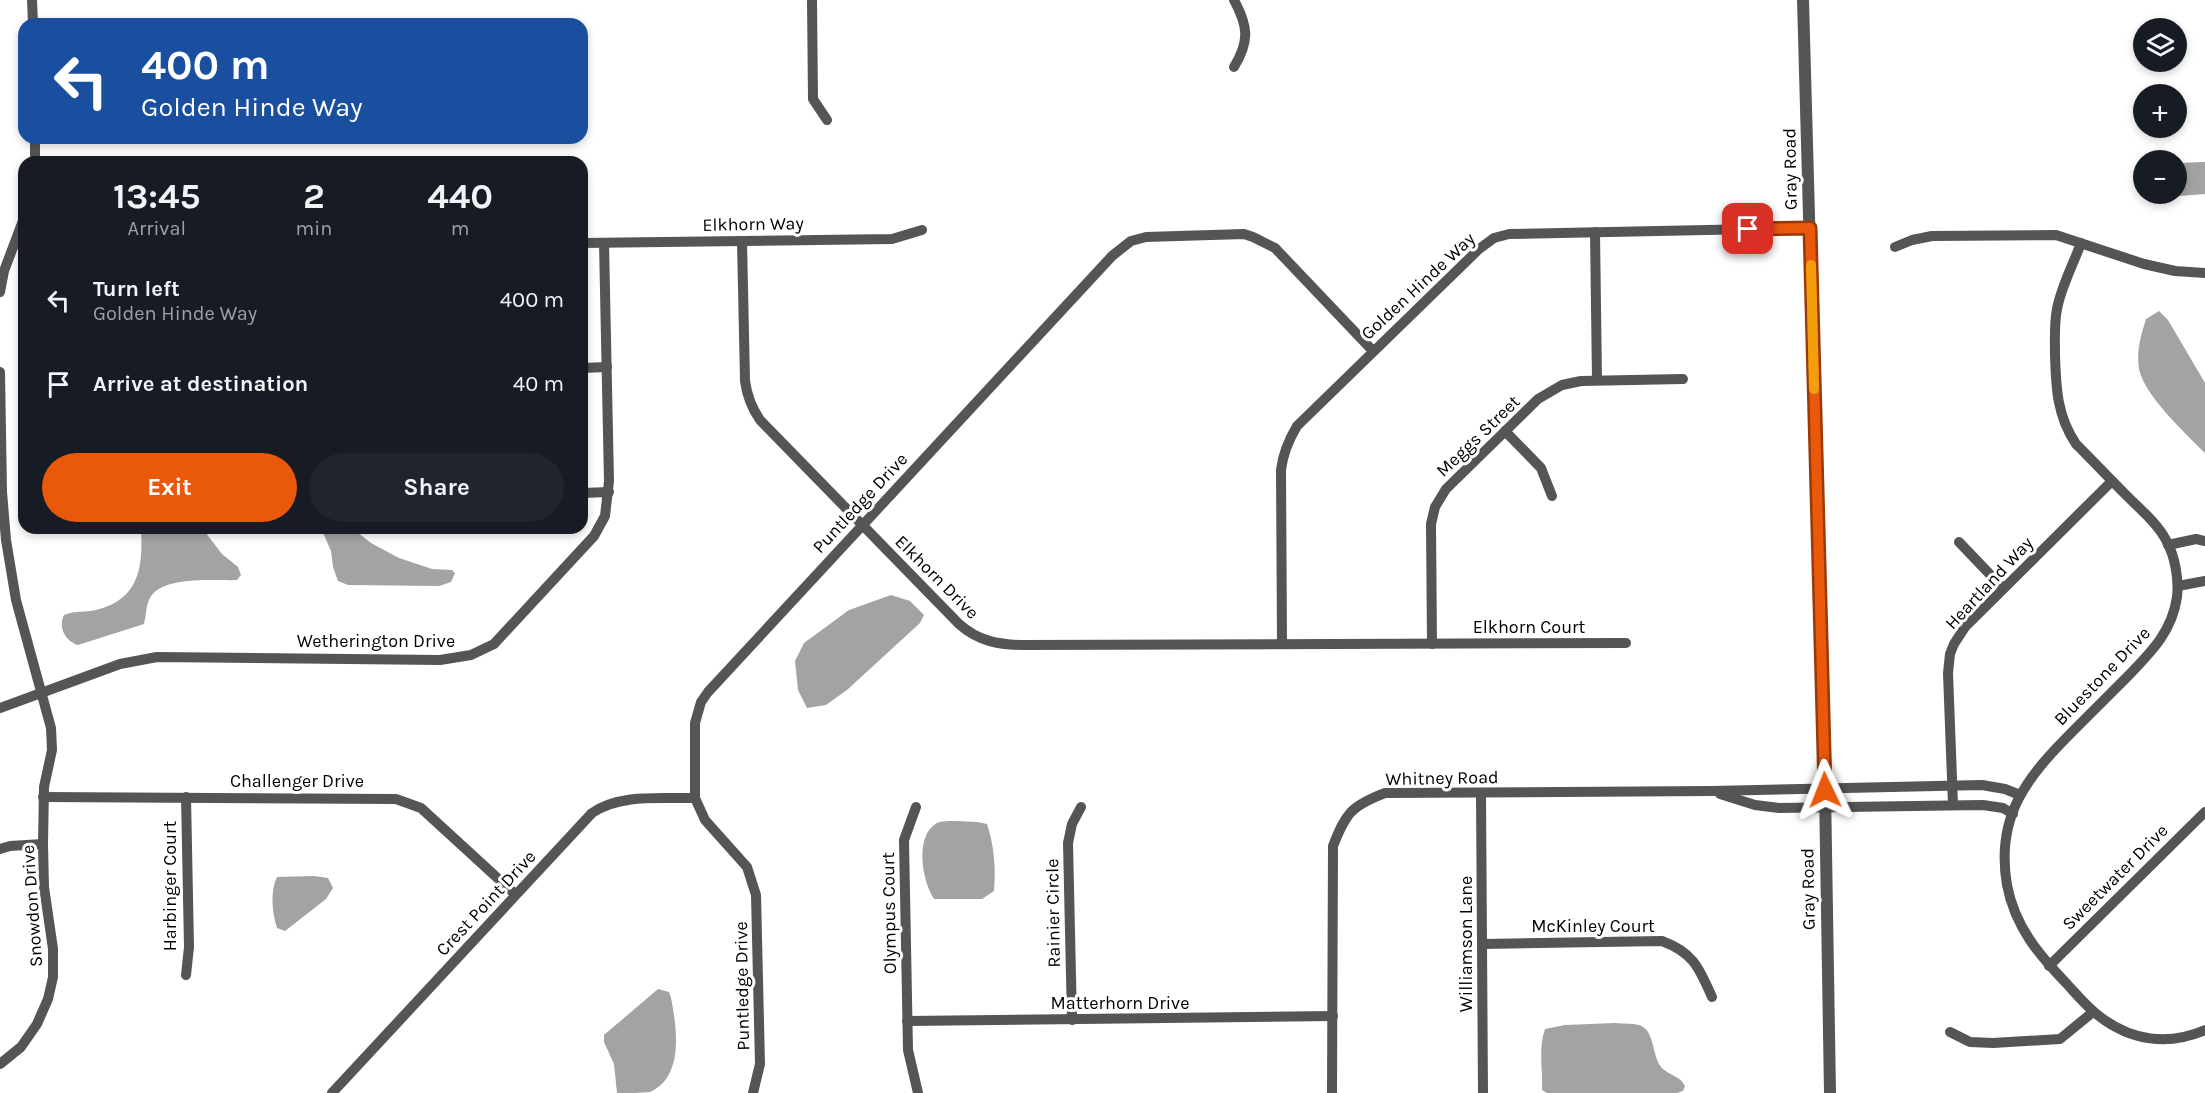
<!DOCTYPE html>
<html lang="en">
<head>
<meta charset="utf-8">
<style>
  :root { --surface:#171b24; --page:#20242c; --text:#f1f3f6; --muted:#9ea1a6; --accent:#ea580c }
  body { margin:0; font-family:Karla,sans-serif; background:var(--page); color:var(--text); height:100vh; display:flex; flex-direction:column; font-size:22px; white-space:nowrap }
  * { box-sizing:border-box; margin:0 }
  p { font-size:20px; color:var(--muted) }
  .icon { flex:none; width:33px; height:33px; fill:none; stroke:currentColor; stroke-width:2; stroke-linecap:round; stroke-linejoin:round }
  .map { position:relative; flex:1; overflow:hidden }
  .drawer { position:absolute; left:18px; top:156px; width:570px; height:378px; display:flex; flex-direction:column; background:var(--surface); border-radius:18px; box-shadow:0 3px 9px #0003 }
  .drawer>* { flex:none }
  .guide { position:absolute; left:18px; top:18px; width:570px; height:126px; border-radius:18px; box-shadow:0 3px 9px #0003; background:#1a4fa0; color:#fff; overflow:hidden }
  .fabs { position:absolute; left:2133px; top:18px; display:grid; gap:12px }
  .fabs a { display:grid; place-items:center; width:54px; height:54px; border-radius:50%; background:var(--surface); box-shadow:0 3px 9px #0003; font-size:30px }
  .pin { position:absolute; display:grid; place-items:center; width:51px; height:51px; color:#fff; margin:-26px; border-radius:12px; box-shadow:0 3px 9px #0006 }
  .me { position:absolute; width:66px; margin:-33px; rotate:358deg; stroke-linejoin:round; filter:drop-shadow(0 0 4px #0008) }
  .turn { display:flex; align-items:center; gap:21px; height:126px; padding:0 24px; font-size:27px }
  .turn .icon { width:78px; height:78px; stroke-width:2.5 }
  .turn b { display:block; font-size:42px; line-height:51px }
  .eta { display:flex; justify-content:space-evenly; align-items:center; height:102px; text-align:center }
  .eta b { font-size:36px; font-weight:700; line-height:42px }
  .primary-button { display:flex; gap:12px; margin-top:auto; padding:12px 24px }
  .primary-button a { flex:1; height:69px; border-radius:36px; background:var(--accent); color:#fff; font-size:24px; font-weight:700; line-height:69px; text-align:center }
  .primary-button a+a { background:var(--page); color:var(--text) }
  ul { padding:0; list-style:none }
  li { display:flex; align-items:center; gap:18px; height:84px; padding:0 24px }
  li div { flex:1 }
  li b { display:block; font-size:22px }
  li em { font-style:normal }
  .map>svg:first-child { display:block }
  .water { fill:#a3a3a3 }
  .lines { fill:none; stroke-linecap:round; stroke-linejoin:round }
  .minor { stroke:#555; stroke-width:10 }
  .tertiary { stroke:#555; stroke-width:12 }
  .route-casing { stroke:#983908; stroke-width:15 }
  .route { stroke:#ea580c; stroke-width:10 }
  .slow { stroke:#f59e0b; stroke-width:10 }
  .labels { text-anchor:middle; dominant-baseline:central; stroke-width:6; stroke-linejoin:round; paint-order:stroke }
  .street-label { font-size:18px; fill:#000; stroke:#fff }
</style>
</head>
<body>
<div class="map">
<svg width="2205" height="1093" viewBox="0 0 2205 1093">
  <rect width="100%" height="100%" fill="#fff"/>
  <g class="water">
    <path d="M2205,162V194L2180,196L2173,194H2176L2177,163Z"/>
    <path d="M2159,311L2168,320L2205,383V453C2186,434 2144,395 2139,369C2136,351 2141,335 2146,319Z"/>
    <path d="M141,528H202L222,554L238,567L241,575L237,580C214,581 159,575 149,600C146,607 146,616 144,624L78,645C65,641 58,627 64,615C76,610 85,613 96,610C140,599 143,567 141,528Z"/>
    <path d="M321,528H352L371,543L399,558L432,569L452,570L455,573L451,582L439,586L348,585L338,581L333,567L331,551Z"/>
    <path d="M891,595L910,601L924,615L920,623L847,690L826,705L807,708L798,690L795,661L804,643L849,610Z"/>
    <path d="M956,821L977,822L987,824C994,845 996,868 994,891L982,899H934C922,881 914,836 937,823C942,821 950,821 956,821Z"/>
    <path d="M314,876L328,878L333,888L326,899L285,931L277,928C272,913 270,891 277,877Z"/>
    <path d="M658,989L669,992L671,998C677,1028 684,1077 650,1092C642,1093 626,1093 617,1093L614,1064L604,1042V1035Z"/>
    <path d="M1615,1023C1623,1024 1632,1023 1639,1025C1656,1030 1651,1058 1663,1069C1671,1076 1680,1076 1685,1086L1683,1091L1677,1093H1547L1542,1090C1543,1069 1538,1049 1545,1029L1565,1025Z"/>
  </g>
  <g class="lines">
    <g class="minor">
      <path d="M32,0L33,24"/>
      <path d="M812,0L813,99L827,120"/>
      <path d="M1234,0C1248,26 1250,41 1234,67"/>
      <path d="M35,162V138"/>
      <path d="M1595,232L1597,380"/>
      <path d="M742,241L745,381C747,396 751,407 760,420L959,624C978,641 999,645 1024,645L1626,643"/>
      <path d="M582,243L892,239L922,230"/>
      <path d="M2081,243C2073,265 2061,287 2057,309C2054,324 2055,340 2055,355C2056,388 2057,416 2076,444C2093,461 2110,479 2127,496C2140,509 2157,523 2166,540C2175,556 2179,579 2177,597C2172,632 2151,652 2128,676C2110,694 2092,712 2074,730C2028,776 1995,815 2007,885C2015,927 2039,955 2067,984C2077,995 2087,1007 2099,1016C2131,1041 2168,1046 2205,1030"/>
      <path d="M1895,247L1912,240L1932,236L2056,235L2144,264L2175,271L2205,273"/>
      <path d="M0,292L4,271L24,218"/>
      <path d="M582,368L607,367"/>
      <path d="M0,372L2,492L6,540L16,600L51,728L52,750L44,787L43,844L44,887L53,949V977L48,999L37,1024L21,1047L0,1064"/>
      <path d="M1505,431L1541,468L1552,496"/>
      <path d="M582,493L609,492"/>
      <path d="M1959,542L2003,588"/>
      <path d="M2168,545L2196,539L2205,541"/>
      <path d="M2178,586L2205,581"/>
      <path d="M1282,644L1281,470C1283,453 1288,441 1297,426L1479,249L1494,238L1509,234L1810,228"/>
      <path d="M1432,644L1431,524L1435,507L1446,489L1538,399L1562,385L1581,381L1683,379"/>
      <path d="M0,708L120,664L157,657L440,660L471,655L494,644L594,536L605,516L609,481L604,243"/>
      <path d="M1481,794L1483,1093"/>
      <path d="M1720,794L1755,805L1779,808L1983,805L2003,808L2013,814"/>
      <path d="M43,797L396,799L421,808L515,894"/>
      <path d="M186,797L189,947L186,975"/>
      <path d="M1953,805L1948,673L1950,654L1954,644L1965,627L2112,481"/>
      <path d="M916,807L904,840L908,1050L918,1093"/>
      <path d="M0,849L10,846L43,844"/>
      <path d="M1482,944L1662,941C1694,953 1699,968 1712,997"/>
      <path d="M2049,966L2205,812"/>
      <path d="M1072,1020L1068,843L1072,824L1081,807"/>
      <path d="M907,1021L1333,1016"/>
      <path d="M1950,1032L1970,1042L1993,1043L2060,1039L2093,1012"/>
      <path d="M332,1093L592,813C621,793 662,799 695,798"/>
      <path d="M753,1093L760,1064L756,895L747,867L705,820L695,798V723L701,702L708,692L1112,256L1131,241L1146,237L1244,234L1253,237L1275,248L1373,351"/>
      <path d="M1332,1093L1333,846C1346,813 1351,806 1385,793L1711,791L1982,785L2005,789L2020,795"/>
    </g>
    <path class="tertiary" d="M1803,0L1825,790L1830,1093"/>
  </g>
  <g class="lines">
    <defs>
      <path id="route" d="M1748,229L1810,228L1825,790"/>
    </defs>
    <use href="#route" class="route-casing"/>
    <use href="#route" class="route"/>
    <path class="slow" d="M1811,265L1814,389"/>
  </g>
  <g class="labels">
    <g class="street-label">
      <text transform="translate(1790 169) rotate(-91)">Gray Road</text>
      <text transform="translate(753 224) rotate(-1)">Elkhorn Way</text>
      <text transform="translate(1418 286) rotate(-43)">Golden Hinde Way</text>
      <text transform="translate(1478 436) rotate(-44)">Meggs Street</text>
      <text transform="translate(860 503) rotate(-47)">Puntledge Drive</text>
      <text transform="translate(937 577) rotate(45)">Elkhorn Drive</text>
      <text transform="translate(1989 583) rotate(-47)">Heartland Way</text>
      <text x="1529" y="627">Elkhorn Court</text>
      <text x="376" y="641">Wetherington Drive</text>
      <text transform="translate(2102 676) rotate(-46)">Bluestone Drive</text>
      <text transform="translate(1442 778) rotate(-1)">Whitney Road</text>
      <text x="297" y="781">Challenger Drive</text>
      <text transform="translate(2115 877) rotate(-45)">Sweetwater Drive</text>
      <text transform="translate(170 886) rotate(-90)">Harbinger Court</text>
      <text transform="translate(1808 889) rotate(-91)">Gray Road</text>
      <text transform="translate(486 903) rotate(-47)">Crest Point Drive</text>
      <text transform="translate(32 906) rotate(-94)">Snowdon Drive</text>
      <text transform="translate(889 913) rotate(-91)">Olympus Court</text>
      <text transform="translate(1053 913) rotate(-91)">Rainier Circle</text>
      <text x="1593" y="926">McKinley Court</text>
      <text transform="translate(1466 944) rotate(-90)">Williamson Lane</text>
      <text transform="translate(742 986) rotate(-91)">Puntledge Drive</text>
      <text x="1120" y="1003">Matterhorn Drive</text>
    </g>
  </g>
</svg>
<div class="fabs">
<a><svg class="icon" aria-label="layers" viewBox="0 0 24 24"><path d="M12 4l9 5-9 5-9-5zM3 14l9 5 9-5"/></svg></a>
<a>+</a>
<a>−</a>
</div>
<div class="pin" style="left:1748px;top:229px;background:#d93025"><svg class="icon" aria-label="arrive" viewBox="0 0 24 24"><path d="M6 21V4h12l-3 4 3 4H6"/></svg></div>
<svg class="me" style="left:1825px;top:790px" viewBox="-20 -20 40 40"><path d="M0-17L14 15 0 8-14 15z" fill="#ea580c" stroke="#fff" stroke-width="4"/></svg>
<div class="guide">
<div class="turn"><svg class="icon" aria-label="left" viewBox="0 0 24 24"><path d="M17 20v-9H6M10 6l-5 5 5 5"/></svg><div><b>400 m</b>Golden Hinde Way</div></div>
</div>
<section class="drawer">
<div class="eta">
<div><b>13:45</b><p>Arrival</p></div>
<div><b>2</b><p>min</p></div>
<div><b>440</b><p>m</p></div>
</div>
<ul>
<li><svg class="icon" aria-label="left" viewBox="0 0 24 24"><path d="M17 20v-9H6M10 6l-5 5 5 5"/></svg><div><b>Turn left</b><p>Golden Hinde Way</p></div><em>400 m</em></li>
<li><svg class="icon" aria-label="arrive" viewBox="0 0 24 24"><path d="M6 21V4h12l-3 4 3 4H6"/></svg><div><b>Arrive at destination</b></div><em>40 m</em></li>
</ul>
<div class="primary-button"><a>Exit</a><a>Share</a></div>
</section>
</div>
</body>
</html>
